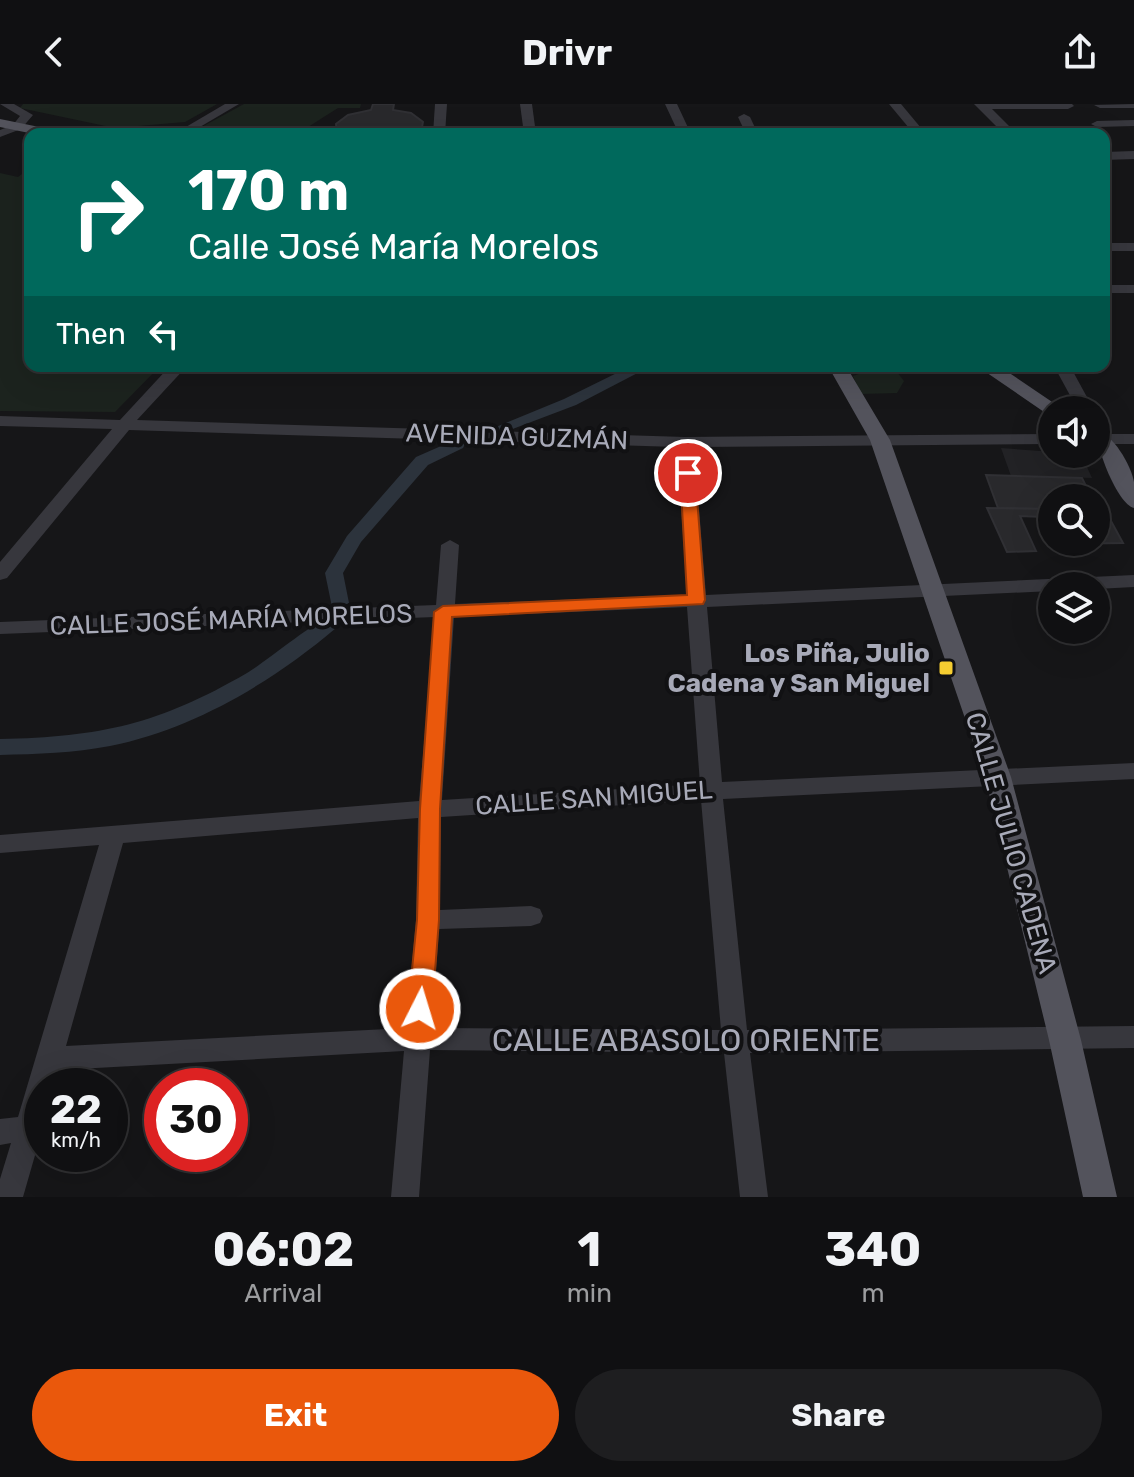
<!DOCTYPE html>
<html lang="en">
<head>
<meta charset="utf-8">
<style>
  :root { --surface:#101012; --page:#1e1e20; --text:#f1f3f6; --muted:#9c9d9f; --line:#303032; --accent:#ea580c }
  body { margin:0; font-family:Rubik,sans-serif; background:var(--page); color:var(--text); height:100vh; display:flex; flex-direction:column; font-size:30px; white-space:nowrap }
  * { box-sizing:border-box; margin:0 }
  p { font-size:26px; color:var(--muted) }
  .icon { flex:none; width:44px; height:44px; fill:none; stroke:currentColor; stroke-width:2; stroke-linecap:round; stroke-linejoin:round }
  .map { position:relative; height:1093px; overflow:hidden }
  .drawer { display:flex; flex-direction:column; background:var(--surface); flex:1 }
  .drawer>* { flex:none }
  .hud { position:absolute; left:24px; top:24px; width:1086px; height:244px; border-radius:16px; box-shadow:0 8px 32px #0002,0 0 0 2px var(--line); background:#00695c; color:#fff; overflow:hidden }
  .tools { position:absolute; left:1038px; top:292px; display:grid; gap:16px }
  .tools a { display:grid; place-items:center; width:72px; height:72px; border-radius:50%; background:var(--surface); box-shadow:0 8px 32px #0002,0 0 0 2px var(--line); font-size:40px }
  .speed { position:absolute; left:24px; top:964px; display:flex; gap:16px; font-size:40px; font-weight:700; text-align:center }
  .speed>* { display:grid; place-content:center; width:104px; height:104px; border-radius:50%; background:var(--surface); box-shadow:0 8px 32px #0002,0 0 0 2px var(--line); line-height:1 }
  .speed small { font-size:20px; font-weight:400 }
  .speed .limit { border:12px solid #d22; background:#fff; color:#111 }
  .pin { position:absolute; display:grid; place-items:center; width:68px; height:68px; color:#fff; margin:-34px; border:4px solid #fff; border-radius:50%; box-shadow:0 2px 8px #0007 }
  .me { position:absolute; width:88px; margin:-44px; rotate:5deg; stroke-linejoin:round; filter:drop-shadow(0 0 6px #0008) }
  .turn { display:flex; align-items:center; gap:28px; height:168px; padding:0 32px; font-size:36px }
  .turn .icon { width:104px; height:104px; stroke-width:2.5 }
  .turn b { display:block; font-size:56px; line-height:68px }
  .then { display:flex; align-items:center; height:76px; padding:0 32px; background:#0003; gap:16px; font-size:30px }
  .eta { display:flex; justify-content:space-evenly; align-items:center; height:136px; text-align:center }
  .eta b { font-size:48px; font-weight:700; line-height:56px }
  .button { display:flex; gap:16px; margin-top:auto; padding:16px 32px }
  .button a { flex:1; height:92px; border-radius:48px; background:var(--accent); color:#fff; font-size:32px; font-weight:700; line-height:92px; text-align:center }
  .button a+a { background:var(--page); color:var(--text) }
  header { display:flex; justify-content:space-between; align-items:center; height:104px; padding:0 32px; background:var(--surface); font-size:36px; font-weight:700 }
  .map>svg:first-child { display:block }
  .built { fill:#222225 }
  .green { fill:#1c231e }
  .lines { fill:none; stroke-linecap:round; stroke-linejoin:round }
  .canal { fill:#2c333c; fill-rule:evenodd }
  .building { fill:#29292c; stroke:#303034; stroke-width:2 }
  .minor { fill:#37373d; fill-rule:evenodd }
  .major { fill:#53535c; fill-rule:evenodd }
  .route { fill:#ea580c; stroke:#983908; stroke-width:2 }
  .poi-dot { fill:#f5cd31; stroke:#111113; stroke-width:3 }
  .labels { text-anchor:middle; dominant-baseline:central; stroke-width:8; stroke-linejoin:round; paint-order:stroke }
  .street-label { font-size:26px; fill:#a8aab8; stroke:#111113 }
  .poi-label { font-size:26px; font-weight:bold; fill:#a8aab8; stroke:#111113; text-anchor:end }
  .near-street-label { font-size:32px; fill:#a8aab8; stroke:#111113 }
</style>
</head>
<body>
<header><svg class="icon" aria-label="back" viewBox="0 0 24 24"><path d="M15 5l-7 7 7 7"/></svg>Drivr<svg class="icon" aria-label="share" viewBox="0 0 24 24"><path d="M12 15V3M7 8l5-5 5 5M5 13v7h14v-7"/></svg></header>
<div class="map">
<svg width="1134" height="1093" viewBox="0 0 1134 1093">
  <rect width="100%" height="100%" fill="#161618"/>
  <path class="built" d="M1001,344L1081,350L1092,374L1011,372Z"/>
  <g class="green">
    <path d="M23,0H217L185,18L115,24L20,4Z"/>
    <path d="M244,0H361L360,4H338L297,30H189Z"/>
    <path d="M30,64V262H160L115,308L0,307V69L18,73Z"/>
    <path d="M881,262L893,263L904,277L897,289L861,290L853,272Z"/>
  </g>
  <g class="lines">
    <g class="canal">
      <path d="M631,262H651L576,301L505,328H493L491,325L564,295Z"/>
      <path d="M457,335L465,340L463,344L428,361L361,438L343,469L349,499L339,505L332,503L325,469L347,432L416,353Z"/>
      <path d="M329,514L336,516L339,520L336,524C271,579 193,625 110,642C74,649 37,650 0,651V635C101,633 159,620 247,569C267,557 313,518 329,514Z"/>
    </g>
  </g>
  <g class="building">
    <path d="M373,0H394L393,6L411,9L423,18L421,28L337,30L336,20L348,11L371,6Z"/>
    <path d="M986,371L1082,374L1092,394H1052V405L998,404Z"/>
    <path d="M987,404L1052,405V430L1044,413L1020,412L1036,447L1007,448Z"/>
    <path d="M1096,406H1105L1123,439L1057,440L1096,438Z"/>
  </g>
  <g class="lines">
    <g class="minor">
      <path d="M0,0H14L33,11L21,25L0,33V26L13,21L20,12Z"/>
      <path d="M225,0H239L188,30H174Z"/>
      <path d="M435,0H447L445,30H433Z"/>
      <path d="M520,0H532L536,30H524Z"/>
      <path d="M665,0H677L691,30H679Z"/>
      <path d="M889,0H901L926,30H914Z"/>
      <path d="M974,0H1072L1074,2L1068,5H992L1017,30H1004Z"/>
      <path d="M1134,0V4H1100L1094,1Z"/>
      <path d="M744,10L750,13L758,30H746L738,13Z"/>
      <path d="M1134,16V22L1097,23L1091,20L1097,17Z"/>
      <path d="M1134,47V55L1104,56V48Z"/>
      <rect x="1104" y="139" width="30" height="8"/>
      <rect x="1104" y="181" width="30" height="8"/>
      <path d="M170,262H187L137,316L685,333L1052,330V340L694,343L706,491L1134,471V483L1096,485V482H1052V487L707,503L722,678L1134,659V675L723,695L747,926L1134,922V944L750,949L768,1093H740L724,949L430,946L419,1093H391L404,947L59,966L55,982H42V1027L23,1093H0V1075L11,1039L0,1041V1015L18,1013L99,741L0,749V731L419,697L435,513L0,530V518L436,501L441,441L450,436L459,441L455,500L687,491L677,343L129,326L7,474L0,476V458L112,325L0,322V312L120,316ZM687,503L700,680L442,696L454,513ZM701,696L721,926L432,924L439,825L531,822L540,819L543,812L540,805L531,802L440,806L441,713ZM418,714L416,816L406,924L66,942L123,739Z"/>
      <path d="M840,262H863L845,270H835L832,267Z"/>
      <path d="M1054,262H1070L1094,306H1078Z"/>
      <rect x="1096" y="330" width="38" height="10"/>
    </g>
    <g class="major">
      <path d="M0,15L54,26L61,30H34L0,23Z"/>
      <path d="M828,262H846L890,336L1011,673L1081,936L1117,1093H1083L1049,936L985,673L870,336Z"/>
      <path d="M977,262H999L1064,306H1052V311L1047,310Z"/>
      <path d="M1096,326C1113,330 1131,361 1134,378C1134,386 1134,396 1134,404C1117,400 1096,343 1096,326Z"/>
    </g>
  </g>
  <path class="route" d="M688,365L695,369L705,496L703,500L452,513L440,705L439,816L432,905L428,912L420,915L412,912L408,905L417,816L420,705L434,508L443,502L687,491L680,369Z"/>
  <rect class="poi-dot" x="938" y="556" width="16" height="16" rx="4"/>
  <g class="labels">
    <g class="street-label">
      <text transform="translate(517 333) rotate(2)">AVENIDA GUZMÁN</text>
      <text transform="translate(231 516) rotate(-2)">CALLE JOSÉ MARÍA MORELOS</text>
      <text transform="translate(594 694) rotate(-4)">CALLE SAN MIGUEL</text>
      <text transform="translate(1011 739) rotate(74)">CALLE JULIO CADENA</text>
    </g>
    <g class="poi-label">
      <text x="930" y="549">Los Piña, Julio<tspan x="930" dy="30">Cadena y San Miguel</tspan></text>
    </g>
    <g class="near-street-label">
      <text x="686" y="936">CALLE ABASOLO ORIENTE</text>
    </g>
  </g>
</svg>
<div class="tools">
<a><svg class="icon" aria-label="sound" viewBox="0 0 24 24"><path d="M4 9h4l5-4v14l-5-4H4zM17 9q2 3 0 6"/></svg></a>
<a><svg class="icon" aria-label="search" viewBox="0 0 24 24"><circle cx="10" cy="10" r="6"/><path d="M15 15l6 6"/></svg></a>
<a><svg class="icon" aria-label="layers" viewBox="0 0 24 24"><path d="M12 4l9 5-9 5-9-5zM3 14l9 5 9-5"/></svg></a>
</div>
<div class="speed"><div>22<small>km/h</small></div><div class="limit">30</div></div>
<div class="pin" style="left:688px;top:369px;background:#d93025"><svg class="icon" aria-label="arrive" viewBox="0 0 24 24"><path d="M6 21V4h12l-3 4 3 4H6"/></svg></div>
<svg class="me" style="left:420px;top:905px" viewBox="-20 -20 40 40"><circle r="17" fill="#ea580c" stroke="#fff" stroke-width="3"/><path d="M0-11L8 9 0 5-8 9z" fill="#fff"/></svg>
<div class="hud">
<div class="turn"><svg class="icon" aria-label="right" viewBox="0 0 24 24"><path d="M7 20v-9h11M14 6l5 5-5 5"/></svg><div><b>170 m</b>Calle José María Morelos</div></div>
<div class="then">Then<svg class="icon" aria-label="left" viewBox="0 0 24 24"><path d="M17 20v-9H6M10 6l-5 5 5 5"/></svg></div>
</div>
</div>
<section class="drawer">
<div class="eta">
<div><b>06:02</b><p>Arrival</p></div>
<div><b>1</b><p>min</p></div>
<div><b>340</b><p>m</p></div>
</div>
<div class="button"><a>Exit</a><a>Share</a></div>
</section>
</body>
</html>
